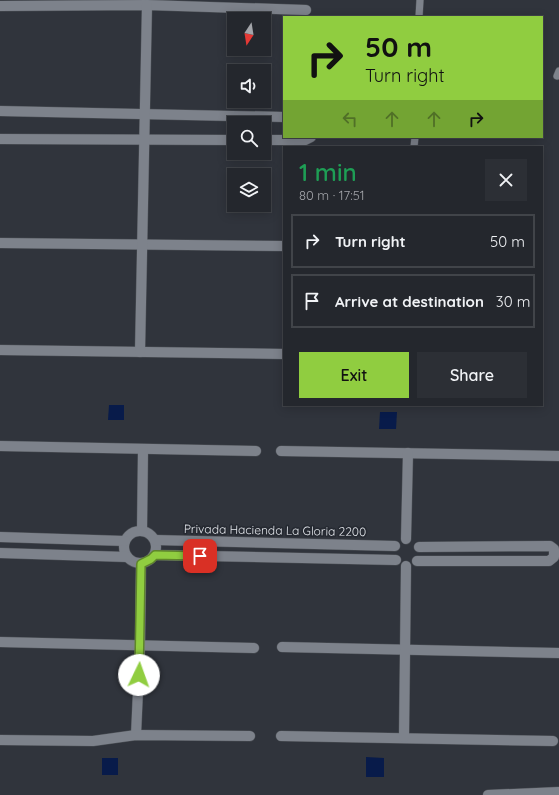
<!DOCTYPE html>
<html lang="en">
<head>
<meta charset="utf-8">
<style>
  :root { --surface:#24272d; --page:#2c2f35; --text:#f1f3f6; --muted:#a3a5aa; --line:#414449; --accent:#90cd40 }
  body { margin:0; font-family:Quicksand,sans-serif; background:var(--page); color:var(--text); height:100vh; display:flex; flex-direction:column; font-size:15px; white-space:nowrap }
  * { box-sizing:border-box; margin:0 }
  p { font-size:13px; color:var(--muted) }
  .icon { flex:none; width:22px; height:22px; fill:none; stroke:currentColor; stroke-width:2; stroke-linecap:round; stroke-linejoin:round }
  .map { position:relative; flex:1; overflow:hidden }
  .sheet { position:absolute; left:283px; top:146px; width:260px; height:260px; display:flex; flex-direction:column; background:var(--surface); border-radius:0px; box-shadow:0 2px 10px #0003,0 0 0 1px var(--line) }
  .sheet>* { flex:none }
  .hud { position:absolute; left:283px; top:16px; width:260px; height:122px; border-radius:0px; box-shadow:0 2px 10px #0003,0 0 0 1px var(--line); background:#90cd40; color:#111; overflow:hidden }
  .needle { width:26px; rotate:192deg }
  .controls { position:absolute; left:227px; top:12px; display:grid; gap:8px }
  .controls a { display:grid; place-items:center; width:44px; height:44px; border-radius:0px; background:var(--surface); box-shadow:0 2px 10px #0003,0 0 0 1px var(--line); font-size:20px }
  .pin { position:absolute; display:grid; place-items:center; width:34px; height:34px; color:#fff; margin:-17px; border-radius:8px; box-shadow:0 2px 6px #0006 }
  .me { position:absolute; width:44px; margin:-22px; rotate:3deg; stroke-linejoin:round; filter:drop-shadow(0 0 3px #0008) }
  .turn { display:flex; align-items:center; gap:14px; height:84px; padding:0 16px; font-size:18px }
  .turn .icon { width:52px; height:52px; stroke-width:2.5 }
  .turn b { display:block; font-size:28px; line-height:34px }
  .lanes { display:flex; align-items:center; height:38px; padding:0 16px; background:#0003; justify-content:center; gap:20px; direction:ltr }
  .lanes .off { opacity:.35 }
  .round { display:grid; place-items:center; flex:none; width:42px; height:42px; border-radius:0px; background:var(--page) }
  .summary { display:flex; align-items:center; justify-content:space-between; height:68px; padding:0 16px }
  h1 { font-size:24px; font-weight:600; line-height:30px; color:#1e9e55 }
  .button { display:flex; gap:8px; margin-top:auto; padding:8px 16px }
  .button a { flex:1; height:46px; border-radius:0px; background:var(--accent); color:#111; font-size:16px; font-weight:600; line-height:46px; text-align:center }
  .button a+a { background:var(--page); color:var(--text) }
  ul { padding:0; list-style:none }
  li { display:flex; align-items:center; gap:12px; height:54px; margin:0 8px 6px; padding:0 8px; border:2px solid var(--line); border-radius:0px }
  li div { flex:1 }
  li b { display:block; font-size:15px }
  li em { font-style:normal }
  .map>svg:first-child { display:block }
  .water { fill:#081b4a }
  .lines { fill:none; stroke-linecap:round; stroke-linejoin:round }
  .service-casing { stroke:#4d5157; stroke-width:8 }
  .minor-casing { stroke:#4d5157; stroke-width:11 }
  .service { stroke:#7d828b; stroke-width:7 }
  .minor { stroke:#7d828b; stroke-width:10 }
  .route-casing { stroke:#5e852a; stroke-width:10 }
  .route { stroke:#90cd40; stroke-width:7 }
  .labels { text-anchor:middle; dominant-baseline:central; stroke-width:3.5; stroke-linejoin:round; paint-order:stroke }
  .street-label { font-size:12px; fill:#e4e7ec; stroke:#262a32 }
</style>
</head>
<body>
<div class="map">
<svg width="559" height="795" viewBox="0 0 559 795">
  <rect width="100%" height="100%" fill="#30343c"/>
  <g class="water">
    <path d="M109,405H124V420H108Z"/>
    <path d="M380,412H397L396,429H379Z"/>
    <path d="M366,757L384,758V777H366Z"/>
    <rect x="102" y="758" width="16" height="17"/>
  </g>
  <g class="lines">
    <defs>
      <g id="service">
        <path d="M419,17L420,0"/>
        <path d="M557,76L559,71"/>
        <path d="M414,147L415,137"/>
      </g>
      <g id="minor">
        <path d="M0,6L147,5L306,10"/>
        <path d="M0,111L284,117"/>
        <path d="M0,139L234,140"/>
        <path d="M264,140H305L311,137"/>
        <path d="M0,243L284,246"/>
        <path d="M0,350L284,354"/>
        <path d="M140,352L147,5"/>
        <path d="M0,446L256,451"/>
        <path d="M281,451L559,456"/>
        <circle cx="140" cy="547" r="16"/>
        <path d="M142,531L143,450"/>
        <path d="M0,537L125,541"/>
        <path d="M406,539L408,453"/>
        <path d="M155,540L395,546"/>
        <path d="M0,553L127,557"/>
        <path d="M155,555L396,560"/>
        <path d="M417,561H549L554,557V549L550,546L419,547"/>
        <path d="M0,642L254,648"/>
        <path d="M282,647L559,653"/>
        <path d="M136,735L140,646L141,564"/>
        <path d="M281,736L553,741"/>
        <path d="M404,737L406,566"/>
        <path d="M0,740L93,741L136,735L250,736"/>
        <path d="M488,795L559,792"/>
      </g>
    </defs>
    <use href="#service" class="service-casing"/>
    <use href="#minor" class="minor-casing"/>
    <use href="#service" class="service"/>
    <use href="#minor" class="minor"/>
  </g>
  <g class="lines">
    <defs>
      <path id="route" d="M139,675L141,564L151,559L155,555L200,556"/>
    </defs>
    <use href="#route" class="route-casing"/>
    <use href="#route" class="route"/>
  </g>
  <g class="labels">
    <g class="street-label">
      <text transform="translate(275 530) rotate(1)">Privada Hacienda La Gloria 2200</text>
    </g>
  </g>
</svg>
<div class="controls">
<a><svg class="needle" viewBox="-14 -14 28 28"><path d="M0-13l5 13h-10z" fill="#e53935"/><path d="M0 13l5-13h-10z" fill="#a3a5aa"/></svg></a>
<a><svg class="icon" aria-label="sound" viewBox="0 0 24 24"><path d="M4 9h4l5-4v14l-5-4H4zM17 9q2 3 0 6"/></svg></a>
<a><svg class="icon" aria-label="search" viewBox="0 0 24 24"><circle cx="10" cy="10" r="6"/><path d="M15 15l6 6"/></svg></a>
<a><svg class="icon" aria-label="layers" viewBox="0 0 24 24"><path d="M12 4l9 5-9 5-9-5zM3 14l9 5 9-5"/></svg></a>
</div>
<div class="pin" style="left:200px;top:556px;background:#d93025"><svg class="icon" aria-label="arrive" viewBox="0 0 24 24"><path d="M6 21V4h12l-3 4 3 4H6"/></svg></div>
<svg class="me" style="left:139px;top:675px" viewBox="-20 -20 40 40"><circle r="19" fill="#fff"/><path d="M0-13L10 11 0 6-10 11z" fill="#90cd40"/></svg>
<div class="hud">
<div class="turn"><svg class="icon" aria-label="right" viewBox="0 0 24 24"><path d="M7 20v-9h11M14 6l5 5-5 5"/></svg><div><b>50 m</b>Turn right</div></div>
<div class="lanes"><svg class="icon off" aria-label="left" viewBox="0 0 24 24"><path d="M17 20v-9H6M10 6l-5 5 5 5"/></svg><svg class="icon off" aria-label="ahead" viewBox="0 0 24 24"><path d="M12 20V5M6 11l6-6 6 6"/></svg><svg class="icon off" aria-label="ahead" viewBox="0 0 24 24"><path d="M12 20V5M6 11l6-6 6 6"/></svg><svg class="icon" aria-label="right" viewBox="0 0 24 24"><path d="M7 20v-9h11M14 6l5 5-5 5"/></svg></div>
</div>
<section class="sheet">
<div class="summary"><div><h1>1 min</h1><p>80 m · 17:51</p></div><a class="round"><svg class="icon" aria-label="close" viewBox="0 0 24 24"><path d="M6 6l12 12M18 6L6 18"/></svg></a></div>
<ul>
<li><svg class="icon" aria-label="right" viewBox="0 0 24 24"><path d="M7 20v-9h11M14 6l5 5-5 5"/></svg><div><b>Turn right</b></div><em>50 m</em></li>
<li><svg class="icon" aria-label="arrive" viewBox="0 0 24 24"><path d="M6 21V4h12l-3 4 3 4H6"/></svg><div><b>Arrive at destination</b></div><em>30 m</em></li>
</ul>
<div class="button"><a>Exit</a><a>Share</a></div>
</section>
</div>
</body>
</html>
